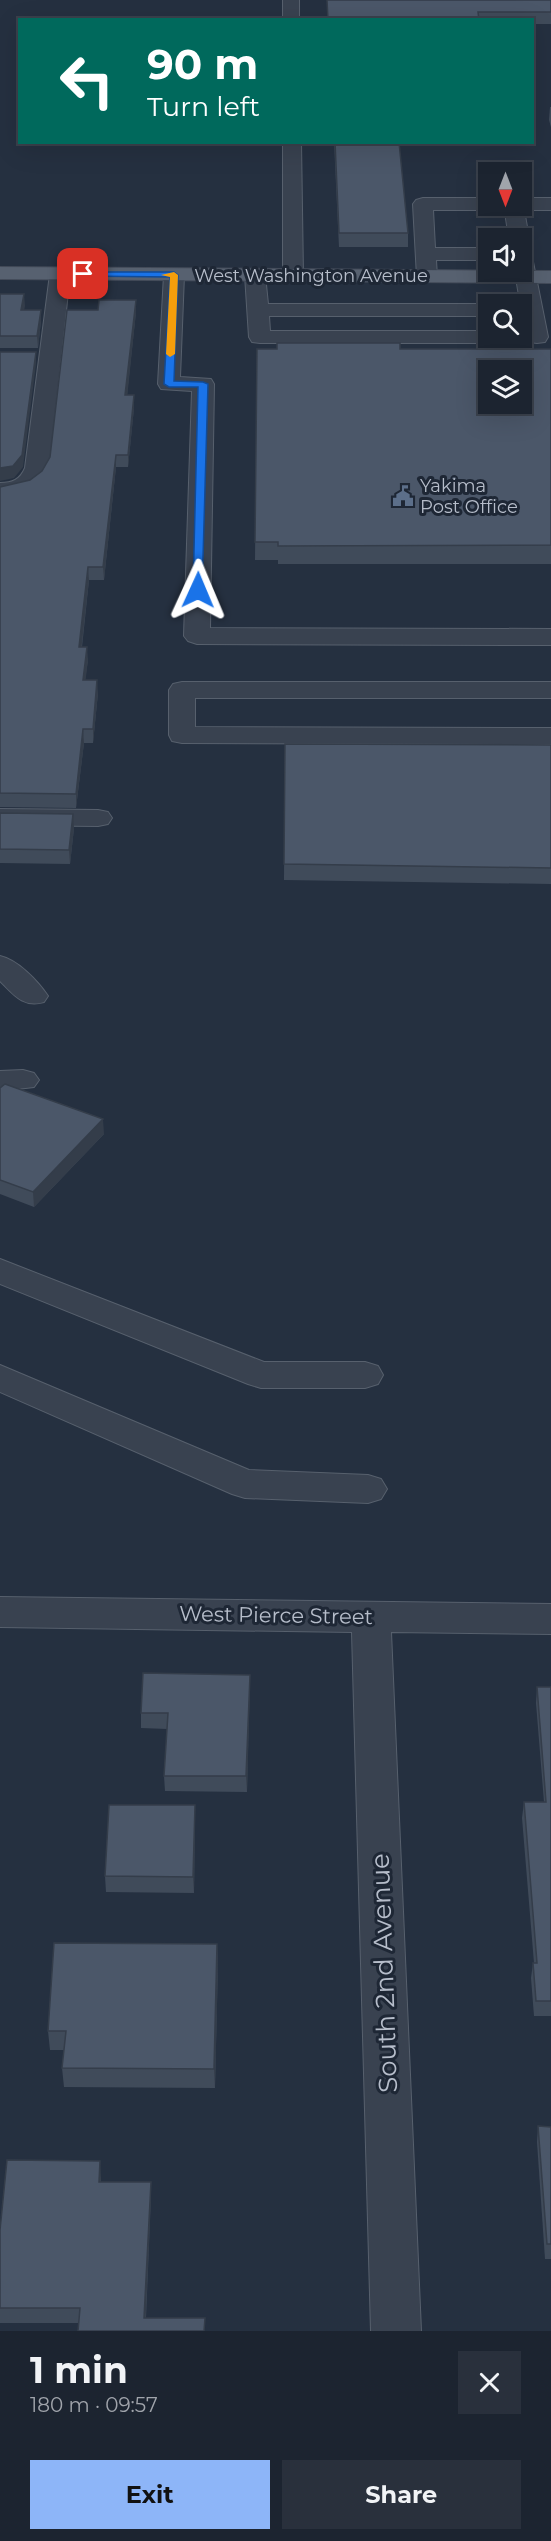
<!DOCTYPE html>
<html lang="en">
<head>
<meta charset="utf-8">
<style>
  :root { --surface:#1c2430; --page:#29303c; --text:#f1f3f6; --muted:#a0a4ab; --line:#3a414c; --accent:#8db5f8 }
  body { margin:0; font-family:Montserrat,sans-serif; background:var(--page); color:var(--text); height:100vh; display:flex; flex-direction:column; font-size:22px; white-space:nowrap }
  * { box-sizing:border-box; margin:0 }
  p { font-size:20px; color:var(--muted) }
  .icon { flex:none; width:33px; height:33px; fill:none; stroke:currentColor; stroke-width:2; stroke-linecap:round; stroke-linejoin:round }
  .map { position:relative; height:2331px; overflow:hidden }
  .drawer { display:flex; flex-direction:column; background:var(--surface); flex:1 }
  .drawer>* { flex:none }
  .top-card { position:absolute; left:18px; top:18px; width:516px; height:126px; border-radius:0px; box-shadow:0 6px 24px #0002,0 0 0 2px var(--line); background:#00695c; color:#fff; overflow:hidden }
  .needle { width:39px; rotate:180deg }
  .buttons { position:absolute; left:478px; top:162px; display:grid; gap:12px }
  .buttons a { display:grid; place-items:center; width:54px; height:54px; border-radius:0px; background:var(--surface); box-shadow:0 6px 24px #0002,0 0 0 2px var(--line); font-size:30px }
  .pin { position:absolute; display:grid; place-items:center; width:51px; height:51px; color:#fff; margin:-26px; border-radius:12px; box-shadow:0 3px 9px #0006 }
  .me { position:absolute; width:66px; margin:-33px; rotate:1deg; stroke-linejoin:round; filter:drop-shadow(0 0 4px #0008) }
  .turn { display:flex; align-items:center; gap:21px; height:126px; padding:0 30px; font-size:27px }
  .turn .icon { width:78px; height:78px; stroke-width:2.5 }
  .turn b { display:block; font-size:42px; line-height:51px }
  .round { display:grid; place-items:center; flex:none; width:63px; height:63px; border-radius:0px; background:var(--page) }
  .head { display:flex; align-items:center; justify-content:space-between; height:102px; padding:0 30px }
  h1 { font-size:36px; font-weight:700; line-height:45px }
  .primary-button { display:flex; gap:12px; margin-top:auto; padding:12px 30px }
  .primary-button a { flex:1; height:69px; border-radius:0px; background:var(--accent); color:#111; font-size:24px; font-weight:700; line-height:69px; text-align:center }
  .primary-button a+a { background:var(--page); color:var(--text) }
  .map>svg:first-child { display:block }
  .lines { fill:none; stroke-linecap:round; stroke-linejoin:round }
  .minor-casing { stroke:#57606d; stroke-width:2 }
  .major-casing { stroke:#434b59; stroke-width:2 }
  .minor { fill:#394250; fill-rule:evenodd }
  .major { fill:#576170; fill-rule:evenodd }
  .wall { fill:#404b5a }
  .shaded-wall { fill:#343d4a }
  .building { fill:#4b5769; stroke:#343d4a; stroke-width:1.5; fill-rule:evenodd }
  .route { fill:#1a73e8; stroke:#114b97; stroke-width:1.5 }
  .slow { fill:#f59e0b }
  .labels { text-anchor:middle; dominant-baseline:central; stroke-width:6; stroke-linejoin:round; paint-order:stroke }
  .far-street-label { font-size:18px; fill:#b6bdca; stroke:#1e2735 }
  .far-poi-label { font-size:18px; fill:#b6bdca; stroke:#1e2735; text-anchor:start }
  .street-label { font-size:21px; fill:#b6bdca; stroke:#1e2735 }
  .near-street-label { font-size:26px; fill:#b6bdca; stroke:#1e2735 }
</style>
</head>
<body>
<div class="map">
<svg width="551" height="2331" viewBox="0 0 551 2331">
  <rect width="100%" height="100%" fill="#253040"/>
  <g class="lines">
    <defs>
      <g id="minor">
        <rect x="283" y="0" width="16" height="20"/>
        <path d="M283,142H301L303,276L300,280H286L283,276Z"/>
        <path d="M423,198H489V206H498L489,210H433L435,248H489V260H436L437,277L434,281H420L417,277L413,204L416,200Z"/>
        <path d="M522,198H551V210H524L529,238L522,243V238H509L504,206H522Z"/>
        <path d="M522,251L529,253L532,257L548,337L545,342L537,343L529,342L526,337L515,272H522Z"/>
        <path d="M60,268L67,270L70,274L49,468C40,490 23,496 0,497V483C12,483 20,480 25,468L50,274L53,270Z"/>
        <path d="M174,269L181,271L184,275L180,377L211,379L214,384L210,628L551,629V645L197,644L188,641L184,636L192,391L161,389L158,384L164,275L167,271Z"/>
        <path d="M255,269L262,271L265,275L268,304H492H489V316H269L270,331H489V338H499L497,342L489,343H260L252,342L249,337L245,275L248,271Z"/>
        <path d="M182,682H551V698H195V727L551,728V744L182,743L172,741L169,735V690L173,684Z"/>
        <path d="M0,809L98,810L108,812L112,818L108,824L98,826L0,825Z"/>
        <path d="M0,956C18,960 38,981 48,996L44,1002C23,1008 14,995 0,981Z"/>
        <path d="M23,1070L34,1073L39,1080L34,1087L0,1091V1071Z"/>
        <path d="M0,1259L264,1362H365L378,1366L383,1375L378,1384L365,1388H261L248,1384L0,1284Z"/>
        <path d="M0,1365L249,1470L368,1475L381,1479L387,1489L381,1499L368,1503L245,1498L232,1494L0,1392Z"/>
        <path d="M0,1597L551,1604V1634L391,1632L421,2331H371L352,1632L0,1627Z"/>
      </g>
      <path id="major" d="M0,267L551,271V283L0,279Z"/>
    </defs>
    <use href="#minor" class="minor-casing"/>
    <use href="#major" class="major-casing"/>
    <use href="#minor" class="minor"/>
    <use href="#major" class="major"/>
  </g>
  <g class="wall">
    <path d="M327,0H551V24H532V20H327Z"/>
    <path d="M550,107H551V127L549,120Z"/>
    <path d="M334,142H399L408,233V247H339Z"/>
    <path d="M0,294H24V310L41,321L38,348H0Z"/>
    <path d="M136,300V312L127,395L134,408L128,467H116L104,580H89L82,647L88,660L85,680L98,693L93,743H84L76,808L0,807V487L30,480L42,471L50,457L98,310Z"/>
    <path d="M257,349H551V564H278V560H255Z"/>
    <path d="M285,744L551,745V884L284,880Z"/>
    <path d="M0,813L74,828L70,864L0,863Z"/>
    <path d="M0,1088L104,1134L34,1207L0,1194Z"/>
    <path d="M250,1675L247,1792L165,1791L164,1776L167,1729L141,1728V1713Z"/>
    <path d="M537,1687H551V2016H534L531,1978L533,1963H534L522,1818L524,1802H544L536,1703Z"/>
    <path d="M195,1820L194,1893L106,1892L105,1876Z"/>
    <path d="M217,1944L218,1964L215,2088L64,2087L62,2068L64,2050H50L48,2031Z"/>
    <path d="M538,2126L551,2127V2259H545L537,2142Z"/>
    <path d="M101,2176V2182L151,2197L146,2318L79,2323H0V2230Z"/>
  </g>
  <g class="shaded-wall">
    <path d="M24,294L25,306L22,321L21,310Z"/>
    <path d="M136,300V312L126,408L125,395Z"/>
    <path d="M41,310V321L38,348L37,336Z"/>
    <path d="M36,352V364L23,467L14,478L0,481V468Z"/>
    <path d="M134,395V408L128,467V455Z"/>
    <path d="M116,455V467L104,580L103,567Z"/>
    <path d="M88,567L89,580L80,660L79,647Z"/>
    <path d="M87,647L88,660L84,693L83,680Z"/>
    <path d="M97,680L98,693L93,743V729Z"/>
    <path d="M83,729L84,743L76,808V794Z"/>
    <path d="M73,814L74,828L70,864L69,850Z"/>
    <path d="M103,1119L104,1134L34,1207L33,1192Z"/>
    <path d="M250,1675V1690L247,1792L246,1776Z"/>
    <path d="M195,1805V1820L194,1893L193,1877Z"/>
    <path d="M217,1944L218,1964L215,2088L214,2069Z"/>
    <path d="M100,2161L101,2176L100,2197L99,2182Z"/>
    <path d="M151,2182V2197L145,2331L144,2318Z"/>
  </g>
  <g class="building">
    <path d="M327,0H551V12H478L479,20H328Z"/>
    <path d="M335,142H399L408,233H339Z"/>
    <path d="M0,294H24L21,310H41L37,336H0Z"/>
    <path d="M99,300H136L125,395H134L128,455H116L103,567H88L79,647H87L83,680H97L93,729H83L76,794L0,793V487L30,480L42,471L50,457L67,310H98Z"/>
    <path d="M277,343H400V349H551V545L278,546V542H255L257,349H277ZM489,370H522V404H489Z"/>
    <path d="M0,352H36L22,455L13,466L0,468Z"/>
    <path d="M285,744L551,745V868L284,864Z"/>
    <path d="M0,813L73,814L69,850L0,849Z"/>
    <path d="M5,1084L103,1119L33,1192L0,1180V1088Z"/>
    <path d="M143,1673L250,1675L246,1776H164L168,1713H141Z"/>
    <path d="M537,1687H551V2001H536L533,1963H537L524,1802H546Z"/>
    <path d="M109,1805H195L193,1877L105,1876Z"/>
    <path d="M54,1943L217,1944L214,2069L62,2068L66,2031H48Z"/>
    <path d="M538,2126L551,2127V2244H547Z"/>
    <path d="M7,2160L100,2161L99,2182H151L144,2318H205L204,2331H78L80,2308H0V2230Z"/>
  </g>
  <path class="route" d="M83,272H174L178,275L174,381L203,382L208,384L202,593L193,590L198,387H169L164,384L170,277L80,276L79,274Z"/>
  <path class="slow" d="M174,272L178,275L175,354L170,357L166,354L170,277L161,275Z"/>
  <defs>
    <symbol id="civic-bare" viewBox="-9 -9 18 18"><path d="M-.6-6.5H3V-4.5H.6V-3L4-1V1h2V6H-6V1h2V-1L-.6-3ZM-1.2 2.5V6h2.4V2.5Z" fill="#5c6f8a" stroke="#1e2735" stroke-width="2.5" paint-order="stroke"/></symbol>
  </defs>
  <g fill-rule="evenodd">
    <use href="#civic-bare" x="388" y="481" width="30" height="30"/>
  </g>
  <g class="labels">
    <g class="far-street-label">
      <text x="311" y="276">West Washington Avenue</text>
    </g>
    <g class="far-poi-label">
      <text x="420" y="486">Yakima<tspan x="420" dy="21">Post Office</tspan></text>
    </g>
    <g class="street-label">
      <text transform="translate(276 1615) rotate(1)">West Pierce Street</text>
    </g>
    <g class="near-street-label">
      <text transform="translate(384 1973) rotate(-92)">South 2nd Avenue</text>
    </g>
  </g>
</svg>
<div class="buttons">
<a><svg class="needle" viewBox="-14 -14 28 28"><path d="M0-13l5 13h-10z" fill="#e53935"/><path d="M0 13l5-13h-10z" fill="#a0a4ab"/></svg></a>
<a><svg class="icon" aria-label="sound" viewBox="0 0 24 24"><path d="M4 9h4l5-4v14l-5-4H4zM17 9q2 3 0 6"/></svg></a>
<a><svg class="icon" aria-label="search" viewBox="0 0 24 24"><circle cx="10" cy="10" r="6"/><path d="M15 15l6 6"/></svg></a>
<a><svg class="icon" aria-label="layers" viewBox="0 0 24 24"><path d="M12 4l9 5-9 5-9-5zM3 14l9 5 9-5"/></svg></a>
</div>
<div class="pin" style="left:83px;top:274px;background:#d93025"><svg class="icon" aria-label="arrive" viewBox="0 0 24 24"><path d="M6 21V4h12l-3 4 3 4H6"/></svg></div>
<svg class="me" style="left:198px;top:590px" viewBox="-20 -20 40 40"><path d="M0-17L14 15 0 8-14 15z" fill="#1a73e8" stroke="#fff" stroke-width="4"/></svg>
<div class="top-card">
<div class="turn"><svg class="icon" aria-label="left" viewBox="0 0 24 24"><path d="M17 20v-9H6M10 6l-5 5 5 5"/></svg><div><b>90 m</b>Turn left</div></div>
</div>
</div>
<section class="drawer">
<div class="head"><div><h1>1 min</h1><p>180 m · 09:57</p></div><a class="round"><svg class="icon" aria-label="close" viewBox="0 0 24 24"><path d="M6 6l12 12M18 6L6 18"/></svg></a></div>
<div class="primary-button"><a>Exit</a><a>Share</a></div>
</section>
</body>
</html>
